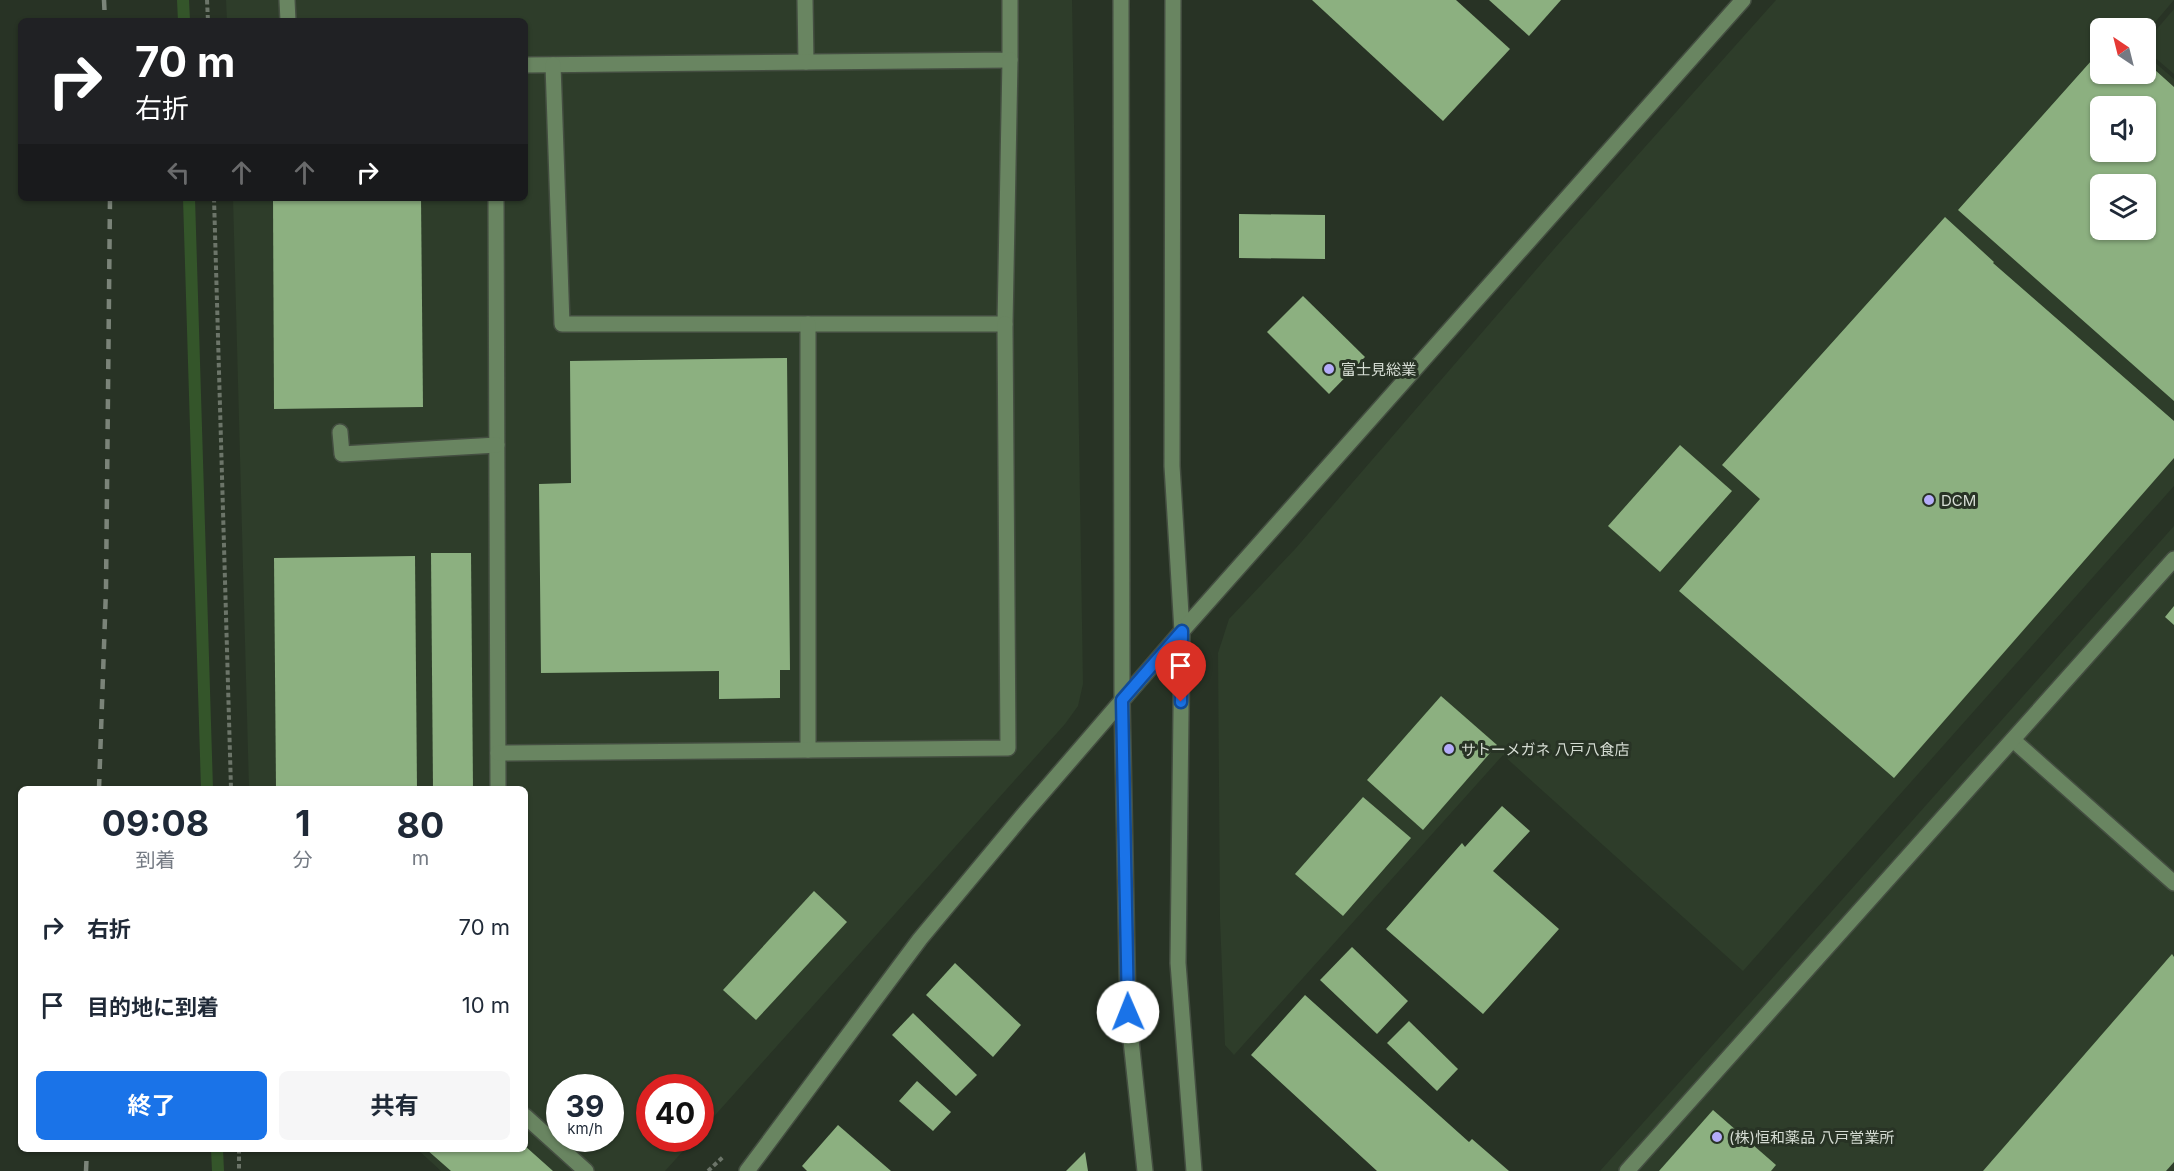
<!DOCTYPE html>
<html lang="ja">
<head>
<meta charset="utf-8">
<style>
  :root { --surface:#fff; --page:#f6f6f7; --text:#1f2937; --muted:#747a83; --accent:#1a73e8 }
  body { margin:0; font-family:Inter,"Noto Sans JP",sans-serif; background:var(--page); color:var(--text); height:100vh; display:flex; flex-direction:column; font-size:22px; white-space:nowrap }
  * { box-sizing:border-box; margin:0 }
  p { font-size:20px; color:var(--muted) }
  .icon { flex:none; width:33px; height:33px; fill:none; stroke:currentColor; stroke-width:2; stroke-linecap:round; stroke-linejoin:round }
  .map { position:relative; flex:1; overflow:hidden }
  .drawer { position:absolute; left:18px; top:786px; width:510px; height:366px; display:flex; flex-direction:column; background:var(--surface); border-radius:9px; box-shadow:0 2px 4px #0004 }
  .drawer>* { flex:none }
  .hud { position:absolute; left:18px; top:18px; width:510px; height:183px; border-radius:9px; box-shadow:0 2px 4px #0004; background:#202124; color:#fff; overflow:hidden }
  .needle { width:39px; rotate:325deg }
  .tools { position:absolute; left:2090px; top:18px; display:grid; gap:12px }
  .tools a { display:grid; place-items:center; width:66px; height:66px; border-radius:9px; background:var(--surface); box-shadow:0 2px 4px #0004; font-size:30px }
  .speed { position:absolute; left:546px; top:1074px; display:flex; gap:12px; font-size:30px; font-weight:700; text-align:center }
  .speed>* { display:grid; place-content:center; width:78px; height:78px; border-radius:50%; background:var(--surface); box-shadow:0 2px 4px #0004; line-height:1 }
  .speed small { font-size:15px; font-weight:400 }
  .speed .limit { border:9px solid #d22; background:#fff; color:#111 }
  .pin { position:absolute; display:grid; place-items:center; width:51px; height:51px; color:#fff; margin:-62px -26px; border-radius:50% 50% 50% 0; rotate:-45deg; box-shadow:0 0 6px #0007 }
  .pin .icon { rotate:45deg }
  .me { position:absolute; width:66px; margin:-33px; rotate:359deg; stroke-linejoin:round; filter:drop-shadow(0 0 4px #0008) }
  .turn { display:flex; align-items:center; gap:21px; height:126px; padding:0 18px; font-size:27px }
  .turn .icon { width:78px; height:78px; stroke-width:2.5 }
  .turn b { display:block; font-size:42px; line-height:51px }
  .lanes { display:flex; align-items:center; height:57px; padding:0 18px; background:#0003; justify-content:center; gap:30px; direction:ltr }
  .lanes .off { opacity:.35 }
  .eta { display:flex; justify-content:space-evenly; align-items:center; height:102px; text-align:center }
  .eta b { font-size:36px; font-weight:700; line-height:42px }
  .cta { display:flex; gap:12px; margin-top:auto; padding:12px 18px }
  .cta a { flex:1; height:69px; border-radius:9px; background:var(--accent); color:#fff; font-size:24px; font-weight:700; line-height:69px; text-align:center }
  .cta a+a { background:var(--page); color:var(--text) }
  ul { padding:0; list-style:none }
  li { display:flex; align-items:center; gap:18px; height:78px; padding:0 18px }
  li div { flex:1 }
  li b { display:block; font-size:22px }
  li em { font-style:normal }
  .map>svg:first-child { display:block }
  .built { fill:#2e3d2a; fill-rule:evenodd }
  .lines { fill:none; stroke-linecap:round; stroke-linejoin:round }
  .stream { stroke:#34552a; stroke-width:12 }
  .building { fill:#8cb080; fill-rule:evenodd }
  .minor-casing { stroke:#444e41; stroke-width:18 }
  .path { stroke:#6c7569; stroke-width:4; stroke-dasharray:4.5 3; stroke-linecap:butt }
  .minor { stroke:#698561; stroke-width:15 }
  .rail { stroke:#7b8479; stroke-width:4.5; stroke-dasharray:10 10; stroke-linecap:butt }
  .route-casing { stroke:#114b97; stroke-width:15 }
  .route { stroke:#1a73e8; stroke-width:10 }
  .poi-dot { fill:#b4acf9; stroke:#283325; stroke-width:2 }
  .labels { text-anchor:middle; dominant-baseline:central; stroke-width:6; stroke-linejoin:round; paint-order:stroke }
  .poi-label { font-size:15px; fill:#d5dcd3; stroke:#283325; text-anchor:start }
</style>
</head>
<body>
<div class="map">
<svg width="2174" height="1171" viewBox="0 0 2174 1171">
  <rect width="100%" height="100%" fill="#283325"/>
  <g class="built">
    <path d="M226,0H1072L1083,684L1078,706L1065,724L701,1131L700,1088H650V1138L694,1139L665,1171H441L417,1149H525V789H249L233,198H525V21H227ZM560,1088H610V1138H560Z"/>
    <path d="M1776,0H2174L2145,34V28H2100V74H2145V54L2174,79V486L1743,971L1503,755L1234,1055L1225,1045L1220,919L1218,653L1229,619L1296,548L1554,249ZM2100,106H2145V152H2100ZM2100,184H2145V230H2100Z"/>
    <path d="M2174,9V74L2145,49V43Z"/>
    <path d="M2174,526V1171H1600L1769,982Z"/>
  </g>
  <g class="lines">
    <g class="stream">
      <path d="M183,0L184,21"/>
      <path d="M189,198L207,789"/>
      <path d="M217,1149L218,1171"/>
    </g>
  </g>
  <g class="building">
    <path d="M1312,0H1456L1510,49L1443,121Z"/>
    <path d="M1489,0H1561L1529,36Z"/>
    <path d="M2100,51V74H2145V61L2174,87V401L1958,210ZM2100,106H2145V152H2100ZM2100,184H2145V230H2100Z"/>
    <path d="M273,198H421L423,407L274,409Z"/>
    <path d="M1239,214L1325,215V259L1239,258Z"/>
    <path d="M1945,217L1994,262L1993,263L2174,421V458L1894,778L1679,591L1760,499L1722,465Z"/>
    <path d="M1303,296L1365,357L1329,394L1267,332Z"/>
    <path d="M787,358L790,670H780V698L719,699V671L541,673L539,484L571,483L570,361Z"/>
    <path d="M1680,445L1732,491L1660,572L1608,526Z"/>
    <path d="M431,553H471L473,789H433Z"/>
    <path d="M415,556L417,789H276L274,558Z"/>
    <path d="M2174,606V625L2165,617Z"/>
    <path d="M1441,696L1497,745L1423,830L1367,780Z"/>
    <path d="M1363,797L1411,838L1343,916L1295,874Z"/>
    <path d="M1502,806L1530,831L1493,871L1559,929L1483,1014L1386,929L1462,843L1465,847Z"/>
    <path d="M814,891L847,922L756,1020L723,990Z"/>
    <path d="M1352,947L1408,1001L1377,1034L1320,980Z"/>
    <path d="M2172,954L2174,957V1162L2166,1171H1983Z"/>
    <path d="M955,963L1021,1025L993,1057L926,995Z"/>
    <path d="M1305,995L1469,1142L1472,1139L1509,1171H1377L1251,1055Z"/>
    <path d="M913,1013L977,1075L956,1096L892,1035Z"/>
    <path d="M1409,1021L1458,1069L1437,1091L1387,1043Z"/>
    <path d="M917,1081L951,1112L933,1131L899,1101Z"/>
    <path d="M1713,1110L1776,1165L1771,1171H1659Z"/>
    <path d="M838,1125L891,1171H807L802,1166Z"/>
    <path d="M525,1146L553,1171H451L426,1149H525Z"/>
    <path d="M1085,1152L1088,1171H1066Z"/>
  </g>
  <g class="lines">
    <defs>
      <g id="minor">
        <path d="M287,0L288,21"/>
        <path d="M805,0L806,62"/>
        <path d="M1121,0L1122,700L1128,1012L1145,1171"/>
        <path d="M1173,0L1172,466L1182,631L1178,963L1194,1171"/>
        <path d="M525,65L1010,60V0"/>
        <path d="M553,65L562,324H1005L1010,60"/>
        <path d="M496,198L498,789"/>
        <path d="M340,432L342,454L497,445"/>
        <path d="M2013,740L2174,883"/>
        <path d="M808,750V324"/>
        <path d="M498,753L1008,748L1005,324"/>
        <path d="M525,1116L586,1171"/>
        <path d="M747,1171L920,939L1024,814L1182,631L1743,0"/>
        <path d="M1627,1171L2174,559"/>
      </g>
    </defs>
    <use href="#minor" class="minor-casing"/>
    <g class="path">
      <path d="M207,0L208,21"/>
      <path d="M214,198L231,789"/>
      <path d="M239,1149V1171"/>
      <path d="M708,1171L723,1157"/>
    </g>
    <use href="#minor" class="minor"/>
    <g class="rail">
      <path d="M104,0L105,21"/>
      <path d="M99,789L106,589L110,198"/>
      <path d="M86,1171L87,1149"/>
    </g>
  </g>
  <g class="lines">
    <defs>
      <path id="route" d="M1128,1012L1122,700L1182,631L1181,702"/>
    </defs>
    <use href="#route" class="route-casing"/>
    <use href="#route" class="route"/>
  </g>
  <g class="poi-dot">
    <circle cx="1329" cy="369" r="6"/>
    <circle cx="1929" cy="500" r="6"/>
    <circle cx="1449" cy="749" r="6"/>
    <circle cx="1717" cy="1137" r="6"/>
  </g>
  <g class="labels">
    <g class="poi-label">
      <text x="1341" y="369">富士見総業</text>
      <text x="1941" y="500">DCM</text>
      <text x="1461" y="749">サトーメガネ 八戸八食店</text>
      <text x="1729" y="1137">(株)恒和薬品 八戸営業所</text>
    </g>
  </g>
</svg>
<div class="tools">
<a><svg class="needle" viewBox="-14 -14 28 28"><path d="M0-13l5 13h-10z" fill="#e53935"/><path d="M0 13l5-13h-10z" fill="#747a83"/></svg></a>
<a><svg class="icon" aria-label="sound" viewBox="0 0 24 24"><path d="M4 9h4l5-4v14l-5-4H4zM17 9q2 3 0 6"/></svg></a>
<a><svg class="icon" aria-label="layers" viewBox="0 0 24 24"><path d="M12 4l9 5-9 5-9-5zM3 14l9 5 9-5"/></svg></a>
</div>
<div class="speed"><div>39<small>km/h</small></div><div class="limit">40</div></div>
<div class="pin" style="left:1181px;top:702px;background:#d93025"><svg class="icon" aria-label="arrive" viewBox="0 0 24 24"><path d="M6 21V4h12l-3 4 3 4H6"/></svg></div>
<svg class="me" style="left:1128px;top:1012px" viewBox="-20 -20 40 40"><circle r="19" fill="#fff"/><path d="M0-13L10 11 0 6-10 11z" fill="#1a73e8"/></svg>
<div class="hud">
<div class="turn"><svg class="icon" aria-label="right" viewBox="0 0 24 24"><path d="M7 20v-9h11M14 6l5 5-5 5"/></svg><div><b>70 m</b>右折</div></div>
<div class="lanes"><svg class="icon off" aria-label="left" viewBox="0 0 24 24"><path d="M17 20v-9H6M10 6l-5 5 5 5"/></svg><svg class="icon off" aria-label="ahead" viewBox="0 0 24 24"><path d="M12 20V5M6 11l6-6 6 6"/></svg><svg class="icon off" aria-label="ahead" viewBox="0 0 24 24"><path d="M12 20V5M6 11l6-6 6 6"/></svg><svg class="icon" aria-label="right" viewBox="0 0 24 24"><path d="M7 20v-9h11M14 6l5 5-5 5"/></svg></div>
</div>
<section class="drawer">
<div class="eta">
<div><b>09:08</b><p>到着</p></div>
<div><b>1</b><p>分</p></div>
<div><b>80</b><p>m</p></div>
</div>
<ul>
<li><svg class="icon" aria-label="right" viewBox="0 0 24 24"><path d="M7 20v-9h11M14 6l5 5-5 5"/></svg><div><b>右折</b></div><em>70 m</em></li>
<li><svg class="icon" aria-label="arrive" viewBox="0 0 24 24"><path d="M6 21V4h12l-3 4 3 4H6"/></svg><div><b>目的地に到着</b></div><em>10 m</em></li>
</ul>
<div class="cta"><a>終了</a><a>共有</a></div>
</section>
</div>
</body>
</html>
